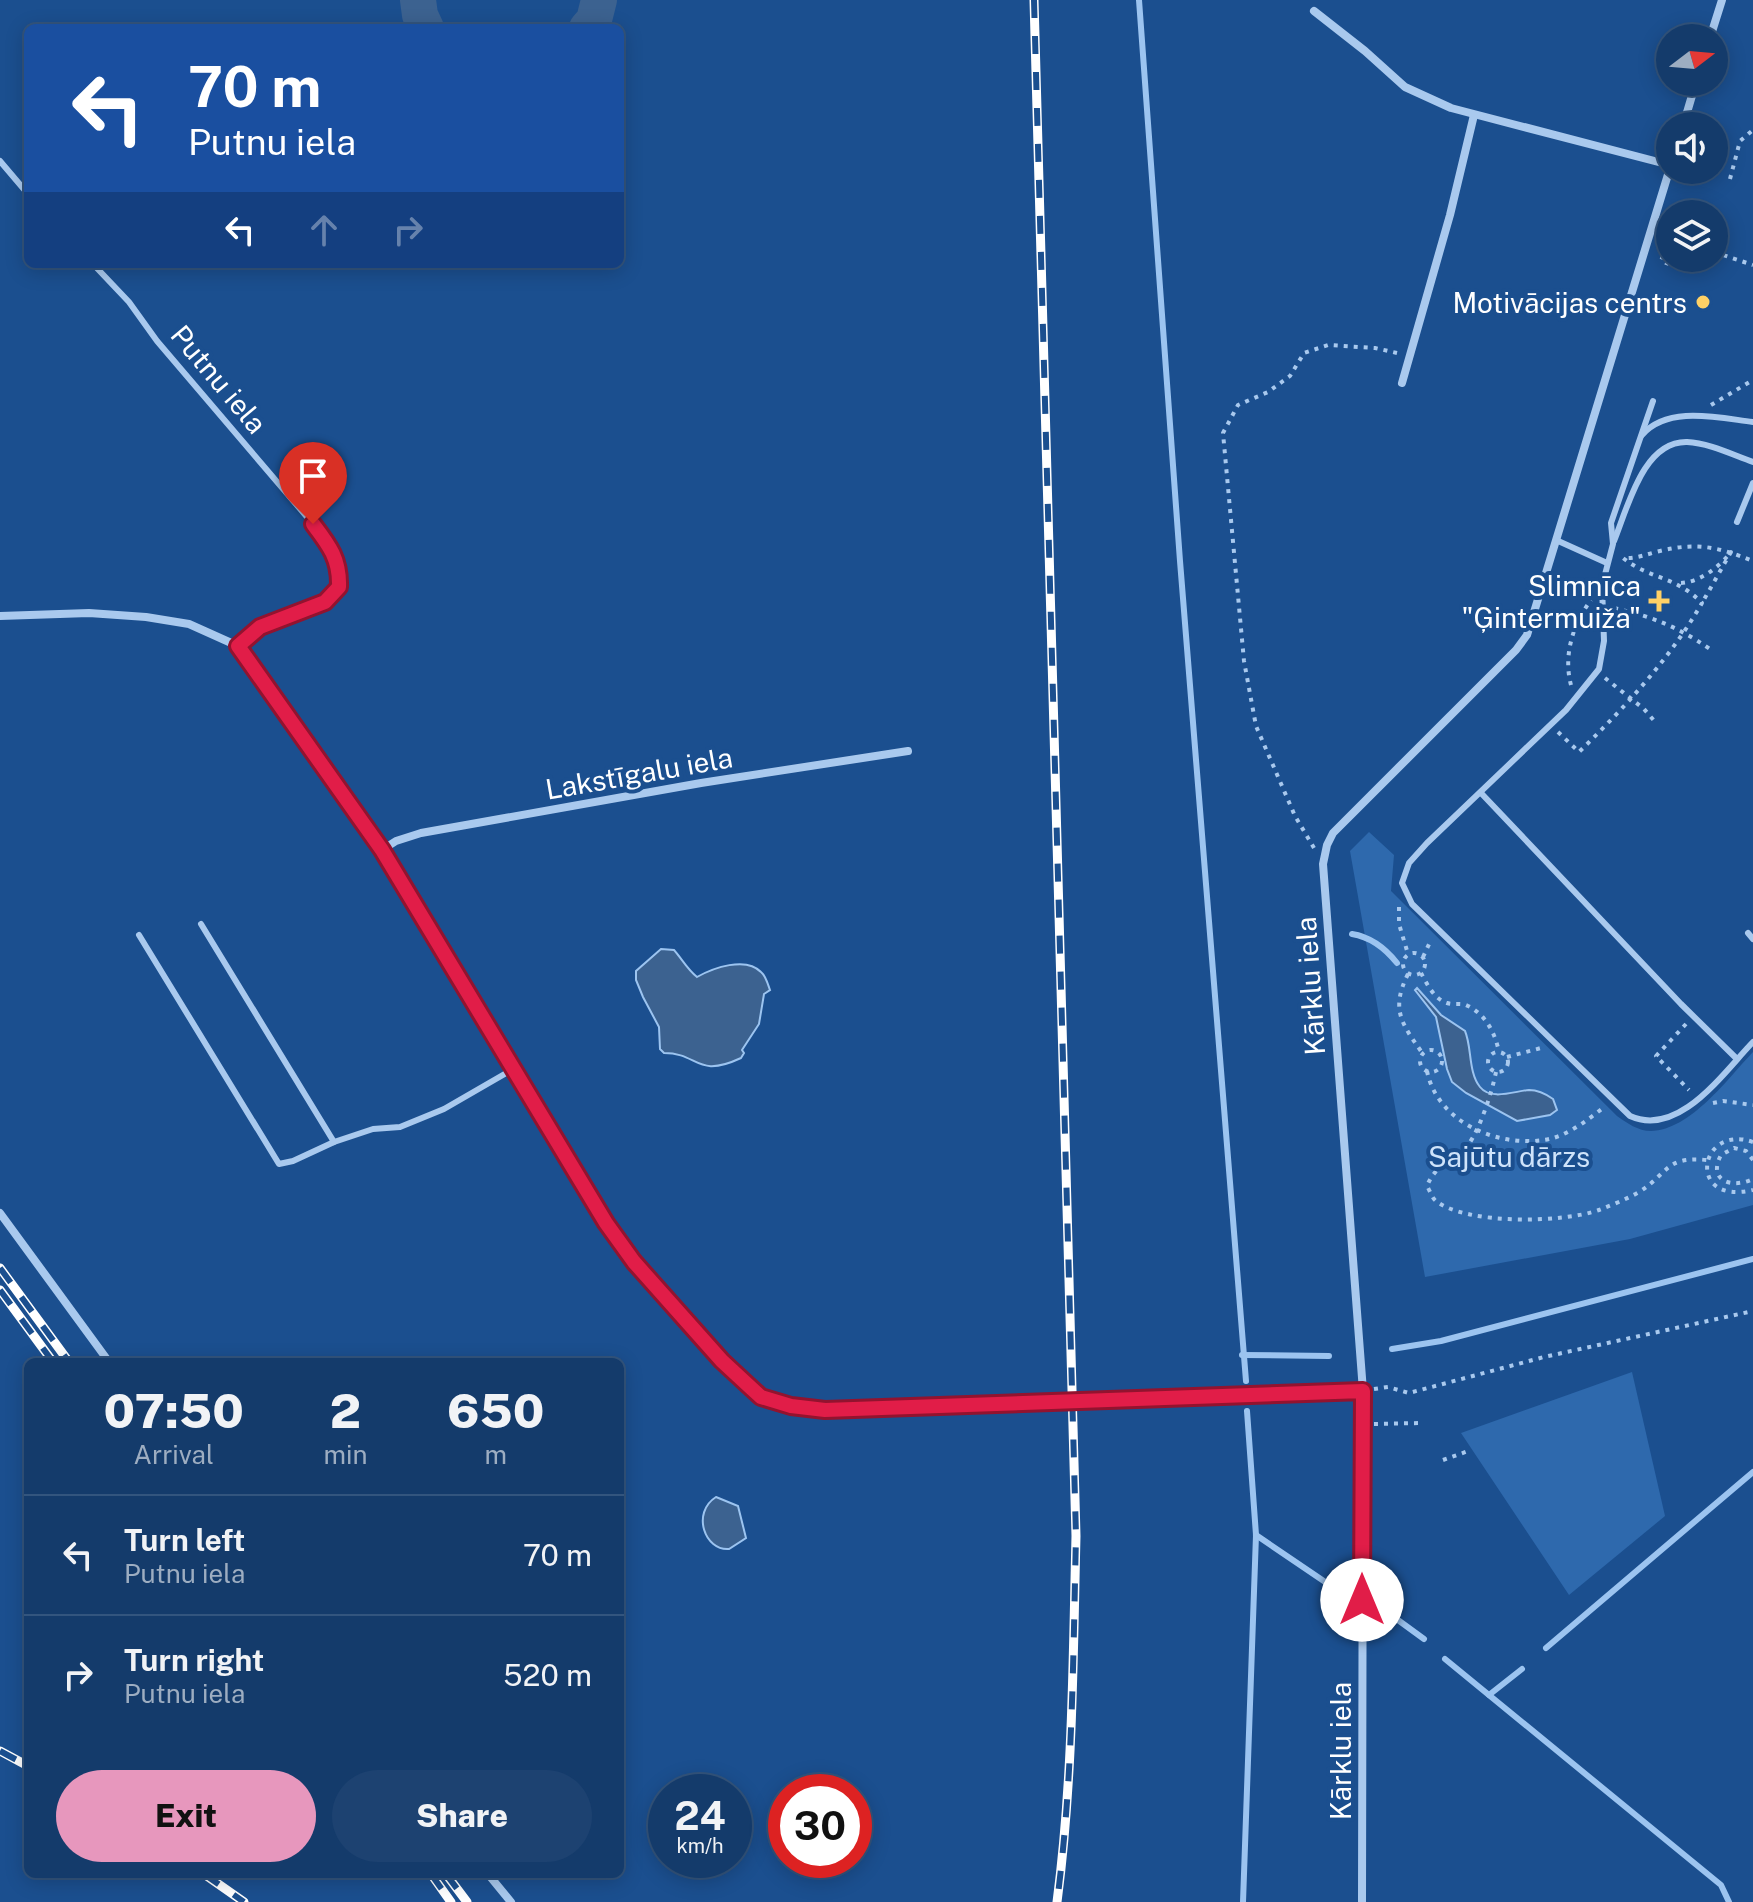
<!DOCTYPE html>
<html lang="en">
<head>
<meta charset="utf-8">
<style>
  :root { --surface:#143b6b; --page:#1d4271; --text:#f1f3f6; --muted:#9dadc1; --line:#33557e; --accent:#e797bd }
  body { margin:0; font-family:"Public Sans",sans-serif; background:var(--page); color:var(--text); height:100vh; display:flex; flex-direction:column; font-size:30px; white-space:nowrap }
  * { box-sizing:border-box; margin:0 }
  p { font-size:26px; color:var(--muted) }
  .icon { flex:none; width:44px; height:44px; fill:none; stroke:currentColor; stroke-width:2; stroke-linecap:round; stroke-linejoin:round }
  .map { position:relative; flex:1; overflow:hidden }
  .panel { position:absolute; left:24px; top:1358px; width:600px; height:520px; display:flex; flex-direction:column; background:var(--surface); border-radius:12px; box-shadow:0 4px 20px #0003,0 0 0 2px var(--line) }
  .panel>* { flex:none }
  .banner { position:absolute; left:24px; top:24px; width:600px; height:244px; border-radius:12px; box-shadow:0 4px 20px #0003,0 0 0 2px var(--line); background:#1a4fa0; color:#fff; overflow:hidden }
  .needle { width:52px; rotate:74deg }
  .tools { position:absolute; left:1656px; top:24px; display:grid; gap:16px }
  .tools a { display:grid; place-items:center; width:72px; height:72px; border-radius:50%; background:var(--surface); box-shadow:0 4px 20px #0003,0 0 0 2px var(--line); font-size:40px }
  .speed { position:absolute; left:648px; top:1774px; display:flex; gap:16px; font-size:40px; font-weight:700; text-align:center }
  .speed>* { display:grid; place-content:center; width:104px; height:104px; border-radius:50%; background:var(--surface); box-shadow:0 4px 20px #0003,0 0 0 2px var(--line); line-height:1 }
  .speed small { font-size:20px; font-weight:400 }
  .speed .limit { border:12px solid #d22; background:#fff; color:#111 }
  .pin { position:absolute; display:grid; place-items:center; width:68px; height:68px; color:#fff; margin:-82px -34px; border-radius:50% 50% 50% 0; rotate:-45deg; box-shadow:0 0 8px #0007 }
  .pin .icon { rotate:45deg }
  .me { position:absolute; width:88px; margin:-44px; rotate:0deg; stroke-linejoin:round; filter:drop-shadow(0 0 6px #0008) }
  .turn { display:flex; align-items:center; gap:28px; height:168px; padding:0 32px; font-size:36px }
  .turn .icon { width:104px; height:104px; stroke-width:2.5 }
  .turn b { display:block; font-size:56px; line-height:68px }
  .lanes { display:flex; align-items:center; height:76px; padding:0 32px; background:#0003; justify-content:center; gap:40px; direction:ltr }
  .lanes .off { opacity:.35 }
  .eta { display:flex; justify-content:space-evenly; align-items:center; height:136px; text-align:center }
  .eta b { font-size:48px; font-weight:800; line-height:56px }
  .button { display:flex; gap:16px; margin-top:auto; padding:16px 32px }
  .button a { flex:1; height:92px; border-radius:48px; background:var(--accent); color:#111; font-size:32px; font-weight:800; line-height:92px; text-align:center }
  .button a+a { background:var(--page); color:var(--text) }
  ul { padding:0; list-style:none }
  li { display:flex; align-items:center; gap:24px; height:120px; padding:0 32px; border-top:2px solid var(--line) }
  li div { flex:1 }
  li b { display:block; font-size:30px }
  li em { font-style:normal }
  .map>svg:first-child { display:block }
  .green { fill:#2e69ad }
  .water { fill:#3c6290; stroke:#9cc4f0; stroke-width:2 }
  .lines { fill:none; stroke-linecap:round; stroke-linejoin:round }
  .stream { stroke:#9cc4f0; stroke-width:6 }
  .river { stroke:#3c6290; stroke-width:36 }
  .path { stroke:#a9c9ee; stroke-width:4; stroke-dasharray:4 6; stroke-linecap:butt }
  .service { stroke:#a9c9ee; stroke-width:6 }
  .minor { stroke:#a9c9ee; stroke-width:8 }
  .rail-casing { stroke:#fff; stroke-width:9 }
  .rail { stroke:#1b4f8f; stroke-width:6; stroke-dasharray:18; stroke-linecap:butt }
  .route-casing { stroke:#92132f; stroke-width:20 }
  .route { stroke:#e11d48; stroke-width:14 }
  .poi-dot { fill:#ffd166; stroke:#1b4f8f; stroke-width:3 }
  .labels { text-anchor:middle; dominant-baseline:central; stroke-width:8; stroke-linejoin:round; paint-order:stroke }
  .poi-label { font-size:28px; fill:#fff; stroke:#1b4f8f; text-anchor:end }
  .street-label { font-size:28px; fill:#fff; stroke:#1b4f8f }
  .park-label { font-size:28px; fill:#cfe3fa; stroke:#1b4f8f }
</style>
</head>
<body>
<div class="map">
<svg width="1753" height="1902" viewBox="0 0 1753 1902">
  <rect width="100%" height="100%" fill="#1b4f8f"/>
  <g class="green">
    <path d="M1369,832L1394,855L1391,891L1617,1116C1627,1123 1638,1131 1651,1131C1691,1130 1728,1078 1753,1052V1205L1630,1239L1425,1277L1350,851Z"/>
    <path d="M1632,1372L1665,1516L1569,1595L1461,1433Z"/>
  </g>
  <g class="water">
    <path d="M661,949L674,950C682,959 687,969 697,977C713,968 746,956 761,972C766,976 768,985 770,990L764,994L759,1024L742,1050L744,1053L741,1058C696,1079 699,1053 664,1053L660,1049L659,1027L643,997L636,980V971Z"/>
    <path d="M1417,988L1441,1015L1465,1031C1472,1047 1468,1072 1480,1087C1491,1101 1515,1091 1529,1090C1539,1090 1546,1094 1553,1099L1557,1110L1550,1115L1517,1121L1466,1093L1452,1082L1447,1069L1436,1017L1415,990Z"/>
    <path d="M716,1497L738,1506L746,1538L729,1549C705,1551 691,1513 716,1497Z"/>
  </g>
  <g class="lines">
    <g class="stream">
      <path d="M1139,0L1180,561L1246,1381"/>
      <path d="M1352,934C1371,937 1385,948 1397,963"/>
      <path d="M1392,1349L1441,1341L1753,1259"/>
      <path d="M1242,1355L1329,1356"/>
      <path d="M1256,1535L1337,1590"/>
      <path d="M1387,1612L1424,1639"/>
      <path d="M1546,1648L1753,1472"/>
      <path d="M1445,1659L1721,1885L1729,1902"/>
      <path d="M1489,1695L1522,1669"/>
      <path d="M1243,1902L1256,1535L1247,1411"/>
    </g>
    <g class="river">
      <path d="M418,0L420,15L426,28"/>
      <path d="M587,28L594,20L599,0"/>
    </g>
    <g class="path">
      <path d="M1730,179L1740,141L1753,130"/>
      <path d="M1670,237L1661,261L1674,266"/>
      <path d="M1714,252L1753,265"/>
      <path d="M1711,405L1753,380"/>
      <path d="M1681,583C1700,582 1719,567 1731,552L1702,603"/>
      <path d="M1614,608C1653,617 1676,626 1710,649"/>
      <path d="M1605,678L1644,709L1657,724"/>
      <path d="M1571,685C1563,655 1573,624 1591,600"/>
      <path d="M1558,732L1579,752C1626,706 1669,660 1702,603C1676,576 1649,579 1623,558C1636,559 1647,554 1660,551C1697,542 1718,547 1753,561"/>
      <path d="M1314,848L1295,816L1256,726L1244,661L1223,433L1238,405L1268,392L1290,376L1304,353L1328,345L1375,348L1397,353"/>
      <path d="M1399,907V924L1408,954"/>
      <circle cx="1414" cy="964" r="11"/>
      <path d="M1423,957L1431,940"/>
      <path d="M1421,973C1427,984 1434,999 1447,1003C1453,1005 1460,1003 1466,1005C1486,1014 1495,1033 1499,1052"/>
      <path d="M1408,974C1390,1010 1402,1024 1423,1054"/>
      <path d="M1686,1024L1656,1056L1689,1090"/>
      <circle cx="1431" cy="1061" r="11"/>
      <circle cx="1498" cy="1062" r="10"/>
      <path d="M1507,1057L1541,1048"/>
      <path d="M1427,1071C1437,1121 1495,1147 1544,1140C1566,1137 1586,1121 1603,1108"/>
      <path d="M1496,1072C1492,1092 1480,1129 1468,1145C1454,1162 1436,1163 1427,1186C1430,1191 1432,1198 1436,1201C1467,1225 1563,1223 1599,1210C1612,1205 1627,1199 1639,1192C1669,1173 1665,1156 1707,1160"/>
      <path d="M1713,1103L1723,1101L1753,1105"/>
      <path d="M1753,1142C1699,1123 1685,1206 1753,1190"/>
      <path d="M1753,1160L1746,1151L1734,1148L1721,1155C1707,1181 1732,1189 1753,1179"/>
      <path d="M1374,1389L1388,1387L1409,1393L1544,1357L1753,1311"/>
      <path d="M1374,1424L1420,1423"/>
      <path d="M1443,1460L1471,1450"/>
    </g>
    <g class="service">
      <path d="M0,161L28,194"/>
      <path d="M93,264L129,302L157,341L313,524C329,545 340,559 339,587L325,602L260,627L238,646"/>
      <path d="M1653,401L1611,523L1613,544L1602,586L1604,641L1599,669L1566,710L1427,843L1409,863L1402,883L1412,904L1630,1116C1679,1138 1723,1073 1753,1042"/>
      <path d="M1642,435C1668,405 1719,418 1753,422"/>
      <path d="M1737,522L1753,483"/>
      <path d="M1556,540L1607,563"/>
      <path d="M1614,541C1628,507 1643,441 1687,442C1709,443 1733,455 1753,462"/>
      <path d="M1481,793L1681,1004L1737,1059"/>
      <path d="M201,924L334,1142"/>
      <path d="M1748,933L1753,939"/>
      <path d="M139,935L279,1164L293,1161L334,1142L373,1129L400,1127L444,1109L515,1068"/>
    </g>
    <g class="minor">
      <path d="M1314,11L1365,51L1405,87L1451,108L1670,165"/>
      <path d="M1710,38L1722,0"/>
      <path d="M1683,126L1696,82"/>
      <path d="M1402,383L1450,215L1474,115"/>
      <path d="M0,616L89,613L146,617L189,624L238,646L382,850L606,1223C640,1270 678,1313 718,1356C731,1370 746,1390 764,1398C783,1406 804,1408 825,1410L1363,1391"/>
      <path d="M382,850L396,841L421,833L701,783L908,751"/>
      <path d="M0,1213L109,1362"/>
      <path d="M488,1874L511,1902"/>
      <path d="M1362,1902L1363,1391L1323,864L1327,845L1333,833L1516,650L1527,635L1670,168"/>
    </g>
    <defs>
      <g id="rail">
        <path d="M1034,0L1076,1536C1073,1658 1073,1781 1057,1902"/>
        <path d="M0,1268L69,1362"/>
        <path d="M0,1290L53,1362"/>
        <path d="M0,1751L28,1766"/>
        <path d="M204,1874L244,1902"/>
        <path d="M431,1874L451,1902"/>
        <path d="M446,1874L467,1902"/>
      </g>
    </defs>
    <use href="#rail" class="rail-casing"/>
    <use href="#rail" class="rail"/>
  </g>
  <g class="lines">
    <defs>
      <path id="route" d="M313,524C329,545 340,559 339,587L325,602L260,627L238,646L382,850L606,1223L634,1262L722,1361L749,1386L761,1397L791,1406L825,1410L1363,1391L1362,1600"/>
    </defs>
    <use href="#route" class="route-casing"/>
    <use href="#route" class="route"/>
  </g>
  <g class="poi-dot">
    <circle cx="1703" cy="302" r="8"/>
    <path d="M1655 589h8v8h8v8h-8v8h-8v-8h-8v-8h8z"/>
  </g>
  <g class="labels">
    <g class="poi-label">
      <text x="1687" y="302">Motivācijas centrs</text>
      <text x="1641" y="585">Slimnīca<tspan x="1641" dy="32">"Ģintermuiža"</tspan></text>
    </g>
    <g class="street-label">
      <text transform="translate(219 379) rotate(50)">Putnu iela</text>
      <text transform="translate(639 773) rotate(-10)">Lakstīgalu iela</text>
      <text transform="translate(1310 986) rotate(-94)">Kārklu iela</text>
      <text transform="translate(1340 1751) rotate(-90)">Kārklu iela</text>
    </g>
    <g class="park-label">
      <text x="1509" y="1156">Sajūtu dārzs</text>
    </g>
  </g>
</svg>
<div class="tools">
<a><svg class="needle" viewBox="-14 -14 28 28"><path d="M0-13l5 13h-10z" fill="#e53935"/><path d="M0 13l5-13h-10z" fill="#9dadc1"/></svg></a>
<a><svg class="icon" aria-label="sound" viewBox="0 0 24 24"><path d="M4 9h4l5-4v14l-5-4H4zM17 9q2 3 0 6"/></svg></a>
<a><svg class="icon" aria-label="layers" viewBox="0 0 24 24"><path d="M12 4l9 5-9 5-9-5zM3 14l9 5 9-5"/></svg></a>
</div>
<div class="speed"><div>24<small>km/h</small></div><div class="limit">30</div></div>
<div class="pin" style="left:313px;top:524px;background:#d93025"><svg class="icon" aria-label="arrive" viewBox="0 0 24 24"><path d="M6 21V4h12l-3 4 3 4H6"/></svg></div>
<svg class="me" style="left:1362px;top:1600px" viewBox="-20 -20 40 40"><circle r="19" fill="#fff"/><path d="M0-13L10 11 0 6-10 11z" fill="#e11d48"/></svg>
<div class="banner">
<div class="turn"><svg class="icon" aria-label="left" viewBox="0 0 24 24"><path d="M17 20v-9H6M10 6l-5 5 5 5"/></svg><div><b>70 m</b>Putnu iela</div></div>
<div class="lanes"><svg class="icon" aria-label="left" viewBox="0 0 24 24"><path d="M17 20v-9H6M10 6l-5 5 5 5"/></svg><svg class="icon off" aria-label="ahead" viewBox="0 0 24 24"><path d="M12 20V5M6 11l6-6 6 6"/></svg><svg class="icon off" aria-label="right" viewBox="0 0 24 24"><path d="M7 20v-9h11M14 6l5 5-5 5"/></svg></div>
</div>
<section class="panel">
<div class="eta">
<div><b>07:50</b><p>Arrival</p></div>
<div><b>2</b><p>min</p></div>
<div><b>650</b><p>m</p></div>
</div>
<ul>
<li><svg class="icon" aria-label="left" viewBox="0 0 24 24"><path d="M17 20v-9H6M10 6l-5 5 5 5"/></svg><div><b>Turn left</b><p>Putnu iela</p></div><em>70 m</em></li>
<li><svg class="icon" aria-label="right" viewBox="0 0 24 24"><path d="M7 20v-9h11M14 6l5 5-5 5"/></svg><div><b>Turn right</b><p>Putnu iela</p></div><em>520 m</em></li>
</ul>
<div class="button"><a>Exit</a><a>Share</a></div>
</section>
</div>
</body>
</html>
